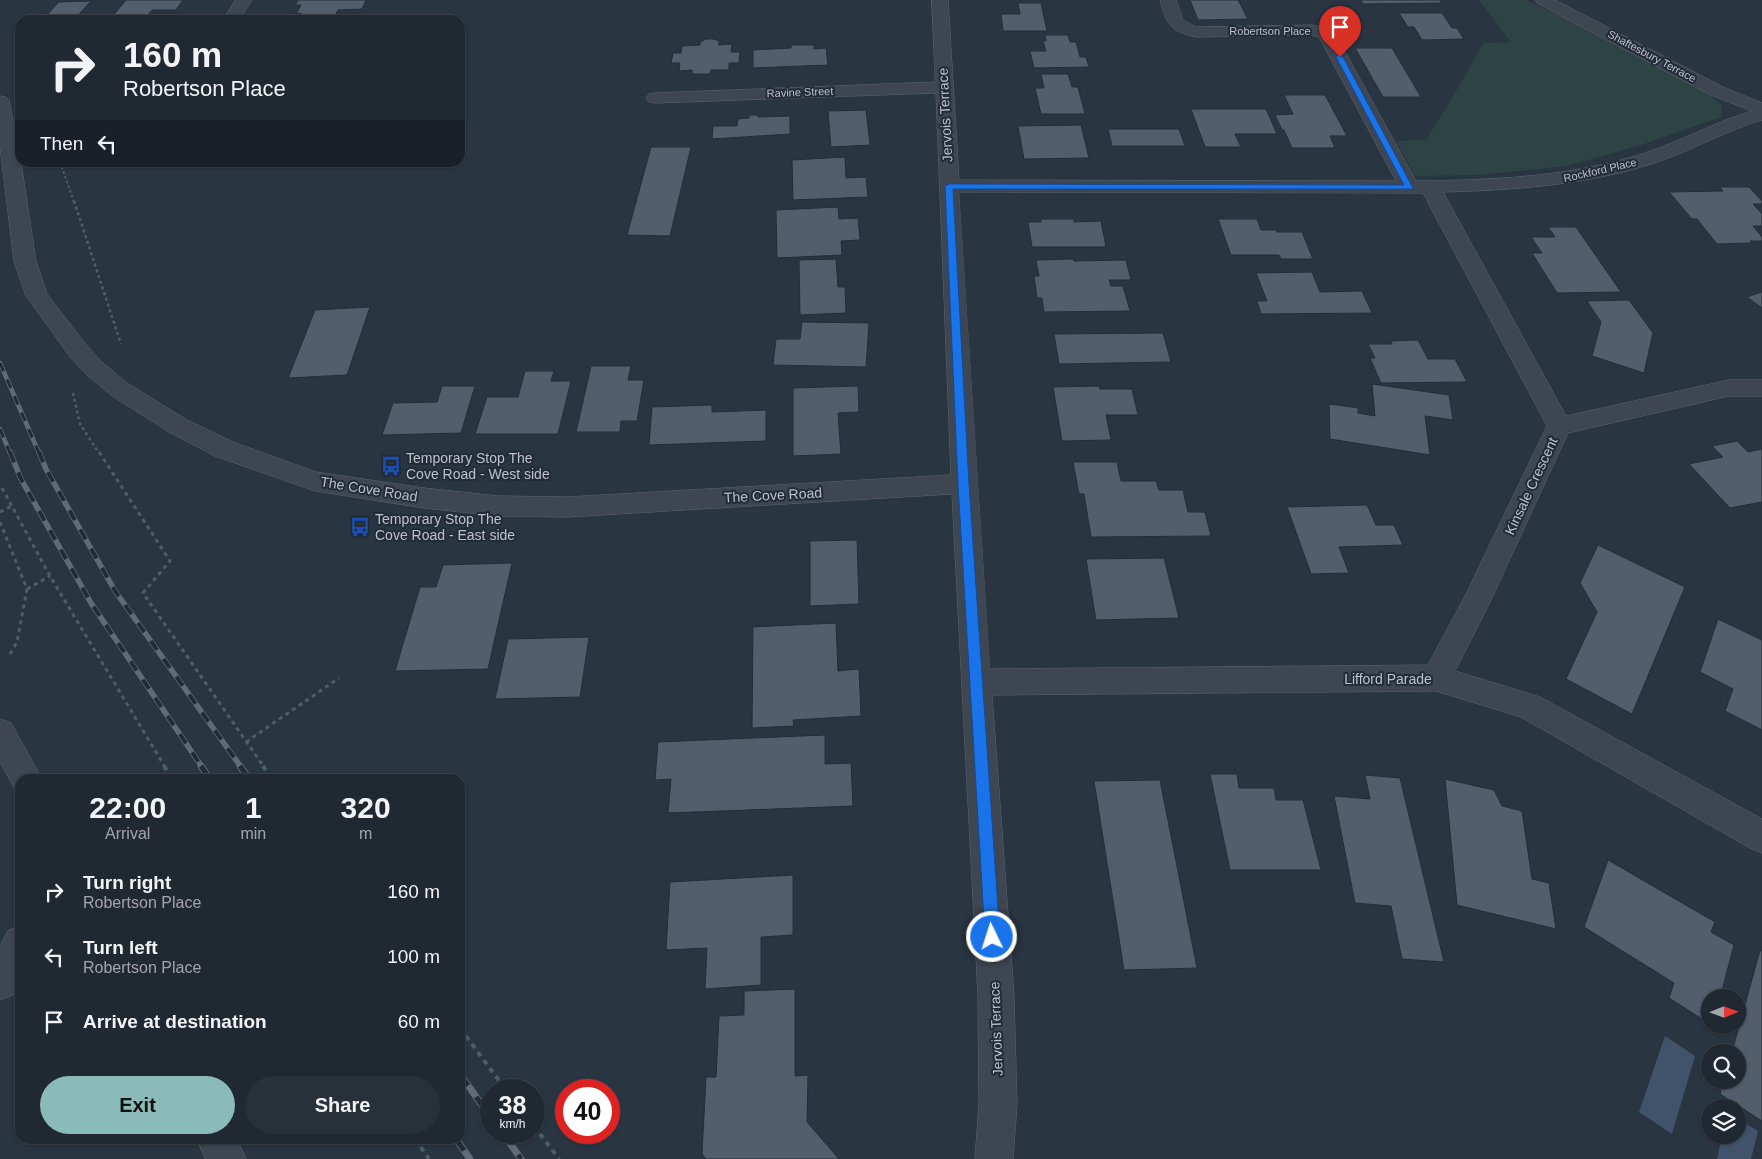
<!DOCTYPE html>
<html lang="en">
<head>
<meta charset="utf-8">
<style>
  :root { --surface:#202832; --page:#28303a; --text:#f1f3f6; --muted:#a2a6ac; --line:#3d444d; --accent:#8bbbb9 }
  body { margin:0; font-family:Helvetica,sans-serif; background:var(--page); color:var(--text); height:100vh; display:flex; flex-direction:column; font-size:19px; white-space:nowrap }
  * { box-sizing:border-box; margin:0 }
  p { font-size:16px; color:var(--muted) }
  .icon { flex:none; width:28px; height:28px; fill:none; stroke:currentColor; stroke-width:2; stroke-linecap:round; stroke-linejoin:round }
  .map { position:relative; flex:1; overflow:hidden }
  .drawer { position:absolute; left:15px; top:774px; width:450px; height:370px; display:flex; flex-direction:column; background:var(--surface); border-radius:15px; box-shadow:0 1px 4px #0004,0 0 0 1px var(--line) }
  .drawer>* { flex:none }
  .top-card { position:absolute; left:15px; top:15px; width:450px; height:152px; border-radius:15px; box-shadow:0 1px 4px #0004,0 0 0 1px var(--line); background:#202832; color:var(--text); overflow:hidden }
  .needle { width:32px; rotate:89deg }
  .buttons { position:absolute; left:1701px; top:989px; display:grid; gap:10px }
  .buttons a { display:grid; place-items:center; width:45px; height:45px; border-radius:50%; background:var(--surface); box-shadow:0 1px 4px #0004,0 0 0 1px var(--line); font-size:25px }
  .speed { position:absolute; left:480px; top:1079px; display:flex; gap:10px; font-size:25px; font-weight:700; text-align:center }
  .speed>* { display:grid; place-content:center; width:65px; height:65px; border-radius:50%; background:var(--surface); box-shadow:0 1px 4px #0004,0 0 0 1px var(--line); line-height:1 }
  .speed small { font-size:12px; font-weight:400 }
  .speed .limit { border:8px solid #d22; background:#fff; color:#111 }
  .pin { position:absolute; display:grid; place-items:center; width:42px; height:42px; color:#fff; margin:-51px -21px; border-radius:50% 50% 50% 0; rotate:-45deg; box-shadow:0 0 5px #0007 }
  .pin .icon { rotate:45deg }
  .me { position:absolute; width:55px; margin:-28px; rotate:356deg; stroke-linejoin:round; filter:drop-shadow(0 0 4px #0008) }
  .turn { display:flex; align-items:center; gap:18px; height:105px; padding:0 25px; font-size:22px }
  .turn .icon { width:65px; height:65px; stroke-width:2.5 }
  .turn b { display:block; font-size:35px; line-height:42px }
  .then { display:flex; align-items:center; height:48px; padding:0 25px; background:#0003; gap:10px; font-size:19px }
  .eta { display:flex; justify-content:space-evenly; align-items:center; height:85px; text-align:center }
  .eta b { font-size:30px; font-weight:700; line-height:35px }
  .button { display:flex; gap:10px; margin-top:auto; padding:10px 25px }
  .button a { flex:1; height:58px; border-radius:30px; background:var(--accent); color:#111; font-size:20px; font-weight:700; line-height:58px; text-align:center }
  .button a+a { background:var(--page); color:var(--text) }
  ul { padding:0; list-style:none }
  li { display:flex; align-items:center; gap:15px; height:65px; padding:0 25px }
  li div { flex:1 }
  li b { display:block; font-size:19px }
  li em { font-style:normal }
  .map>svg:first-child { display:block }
  .green { fill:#2d4344 }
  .water { fill:#41536a }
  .building { fill:#535e6d; stroke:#242d39 }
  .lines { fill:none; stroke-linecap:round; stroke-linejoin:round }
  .minor-casing { stroke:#5c646f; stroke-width:1 }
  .path-far3 { stroke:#4c6062; stroke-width:2; stroke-dasharray:2.5 2.5; stroke-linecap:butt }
  .path-far2 { stroke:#4c6062; stroke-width:2.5; stroke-dasharray:3 3; stroke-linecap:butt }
  .path-far1 { stroke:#4c6062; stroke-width:3; stroke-dasharray:4 4; stroke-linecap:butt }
  .path { stroke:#4c6062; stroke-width:4; stroke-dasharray:5 5; stroke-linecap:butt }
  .minor { fill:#3e4652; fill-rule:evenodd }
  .rail-far2-casing { stroke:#606b79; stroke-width:4.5 }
  .rail-far1-casing { stroke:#606b79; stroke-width:5.5 }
  .rail-casing { stroke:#606b79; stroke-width:7 }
  .rail-far2 { stroke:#222b37; stroke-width:3; stroke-dasharray:9; stroke-linecap:butt }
  .rail-far1 { stroke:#222b37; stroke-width:4; stroke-dasharray:11; stroke-linecap:butt }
  .rail { stroke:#222b37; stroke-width:5; stroke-dasharray:14; stroke-linecap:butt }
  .route { fill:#1a73e8; stroke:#114b97 }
  .labels { text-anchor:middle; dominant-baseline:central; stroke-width:4; stroke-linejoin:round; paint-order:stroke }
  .far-street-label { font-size:11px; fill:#bbc2cc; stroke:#222b37 }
  .street-label { font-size:14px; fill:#bbc2cc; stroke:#222b37 }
  .poi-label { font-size:14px; fill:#bbc2cc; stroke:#222b37; text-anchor:start }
</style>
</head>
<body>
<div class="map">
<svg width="1762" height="1159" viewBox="0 0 1762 1159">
  <rect width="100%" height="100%" fill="#2a3542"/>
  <path class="green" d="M1479,0H1526L1583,26L1707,92L1722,106L1721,117L1641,145L1567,166L1479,175L1415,176L1396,141L1426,140L1464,78L1483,43L1511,42Z"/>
  <g class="water">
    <path d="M1665,1036L1695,1056L1672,1134L1639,1112Z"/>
    <path d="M1738,1119L1758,1131L1751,1159H1717L1722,1135H1738Z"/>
  </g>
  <g class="building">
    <path d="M126,0H183L176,10H152L146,17L111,18Z"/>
    <path d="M298,0H366L362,9L338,10L334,18L298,19L301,13L296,14L301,5H295Z"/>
    <path d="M1190,0H1238L1248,19L1198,20Z"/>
    <path d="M1361,0H1440L1442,3L1363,4Z"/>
    <path d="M91,1L74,20H42L59,2Z"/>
    <path d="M1018,3H1041L1047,31H1003L1001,14H1020Z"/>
    <path d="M1399,13H1442L1452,28H1457L1464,39L1422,40L1414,27H1408Z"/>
    <path d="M1045,35H1068L1070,42H1076L1080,57H1086L1089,67L1034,68L1030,51H1046L1043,41H1046Z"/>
    <path d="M706,39H714L719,41V45L732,44L731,52H740L739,63H729V70H711L710,74H692V70L679,71L680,63H671L673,53H681L682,46L700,45V42Z"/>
    <path d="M791,45H814V49L826,48L828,65L753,68V50L791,48Z"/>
    <path d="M1355,48H1392L1421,97H1383Z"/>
    <path d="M1041,74H1068L1072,87H1078L1085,114H1041L1035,88H1044Z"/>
    <path d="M1284,95H1325L1347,136H1330L1335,148H1292L1284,130H1282L1275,115L1293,114Z"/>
    <path d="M1191,109H1266L1277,134H1235L1241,147H1205Z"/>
    <path d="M866,110L870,145L831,147L828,111Z"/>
    <path d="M749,115H758V117L790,116V134L712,139L713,126H737L738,119L749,118Z"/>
    <path d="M1081,125L1089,158L1024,159L1018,126Z"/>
    <path d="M1108,129H1179L1185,146H1112Z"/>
    <path d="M651,147H691L670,236L627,235Z"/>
    <path d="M845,157L846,178L866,177L868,197L793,200L792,160Z"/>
    <path d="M1720,187H1749L1762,201V204H1753L1762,214V226H1753L1762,237V241H1750L1752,243L1717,244L1697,219H1692L1669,192L1723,191Z"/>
    <path d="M838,207L839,219L858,218L860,240L841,241L842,255L777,258L776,210Z"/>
    <path d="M1041,219H1074V222L1101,221L1106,247H1032L1028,222H1041Z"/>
    <path d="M1218,219H1257L1261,230H1276L1277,232H1302L1313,259H1281L1279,255H1231Z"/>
    <path d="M1548,227H1576L1621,292L1557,293L1532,253H1542L1531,237H1555Z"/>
    <path d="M836,259L838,287H845L846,313L800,315L799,260Z"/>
    <path d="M1073,259L1074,261L1126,260L1131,280H1109L1111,286H1123L1130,311L1044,312L1042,298H1037L1034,276H1039L1036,260Z"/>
    <path d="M1312,272L1320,292L1362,291L1372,313L1261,314L1257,301H1267L1256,273Z"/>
    <path d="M1762,292V308L1747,297Z"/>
    <path d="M1629,300L1653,333L1644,373L1592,356L1601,322L1587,301Z"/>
    <path d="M370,307L347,375L288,378L315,310Z"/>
    <path d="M802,322L869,323L866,367L773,365L776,339H800Z"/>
    <path d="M1163,333L1171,362L1059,364L1054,334Z"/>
    <path d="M1418,340L1428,359H1455L1467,382L1381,383L1370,358H1375L1368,344H1392L1391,341Z"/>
    <path d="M591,366H631L628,380H644L637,421H621L620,432H576Z"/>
    <path d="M525,371H554L551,381H571L558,434H475L487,397H518Z"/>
    <path d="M1372,384L1449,395L1453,420L1425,416L1430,455L1330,439L1329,404L1358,408V413L1375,416Z"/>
    <path d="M442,386H475L461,433L382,435L393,403L437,402Z"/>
    <path d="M858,386L859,412L838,413L841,454L793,456V388Z"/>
    <path d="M1099,386L1100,389H1132L1138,415H1106L1111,440L1062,441L1053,387Z"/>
    <path d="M712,405V412L766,410V441L649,445L652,407Z"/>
    <path d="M1737,441L1748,452L1762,449V502L1730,508L1689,464L1723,457L1712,446Z"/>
    <path d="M1073,462H1117L1121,481H1156L1159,490H1183L1188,512H1205L1211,536L1091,537L1084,494H1079Z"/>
    <path d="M1367,505L1376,525H1394L1403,545L1339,547L1349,573L1311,574L1287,507Z"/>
    <path d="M857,540L859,604L810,606V541Z"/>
    <path d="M1598,545L1685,587L1632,714L1566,679L1597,612L1580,583Z"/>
    <path d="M1164,558L1179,618L1096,620L1086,559Z"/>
    <path d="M512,563L488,669L395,671L420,587H436L443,565Z"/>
    <path d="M1718,619L1762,640V730L1725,711L1733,689L1700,672Z"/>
    <path d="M836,623L838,671L859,669L861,716L793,720L794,726L752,728L753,627Z"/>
    <path d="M589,637L580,697L495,699L508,639Z"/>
    <path d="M825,735V764L851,763L853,806L668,813L671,779L655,780L658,742Z"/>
    <path d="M1210,774H1237L1239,788H1274L1276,800H1303L1321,870H1230Z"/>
    <path d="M1365,775L1400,778L1444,962L1402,959L1391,906L1355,903L1334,796L1370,799Z"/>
    <path d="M1445,779L1494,790L1502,806L1522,811L1532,879L1549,883L1556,929L1457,905Z"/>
    <path d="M1160,780L1197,968L1124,970L1094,781Z"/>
    <path d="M1608,860L1715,922L1711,932L1734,945L1720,998H1710V1024L1669,998L1674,983L1584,927Z"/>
    <path d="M793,875V935L761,937V985L705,989L707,948L666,950L670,882Z"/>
    <path d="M1760,950L1762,952V1121L1720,1094L1724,1080H1738V1052H1732Z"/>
    <path d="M795,989V1076L808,1075L807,1122L839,1159H706L702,1154L706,1077H716L719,1016L744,1015V991Z"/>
  </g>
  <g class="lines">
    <defs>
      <g id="minor">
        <path d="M236,0H252L239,20H223Z"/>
        <path d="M932,0H948L959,180L1396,181L1319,37L1312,35L1196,37C1170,31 1167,25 1160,0H1176L1183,20L1196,27L1312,25L1331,29L1339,41L1416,181C1493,180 1571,177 1645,153C1682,141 1715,122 1752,111L1711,95L1537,3L1535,0H1555L1723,87L1762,103V120C1727,130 1695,149 1660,161C1590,185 1516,190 1443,192L1566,416L1729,380H1762V396H1729L1568,433L1490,602L1455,671L1540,697L1762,819V853L1750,848L1521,717L1436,691L992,695L1014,996L1017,1104L1013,1159H975L979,1104L978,996L952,494L567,517L498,516L424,508L315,491L215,456L169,432L111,395L87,375L71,358L26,296L14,261L0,146V96L6,97L9,101L18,143L36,261L47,294L87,346L103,363L127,383L187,420L233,442L316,472L424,488L498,496L567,497L951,475L936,93L655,103L649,102L646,98L649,94L655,93L935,82ZM959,192L1423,193L1547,426L1465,596L1428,665L990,669Z"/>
        <path d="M0,719L11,723L42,779H20V791L15,789L0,762Z"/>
        <path d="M20,926V980L13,995L0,1000V946L8,931Z"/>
        <path d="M197,1139H237L246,1159H206Z"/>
      </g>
    </defs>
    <use href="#minor" class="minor-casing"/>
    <path class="path-far3" d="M60,162L74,202"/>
    <g class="path-far2">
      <path d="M74,201L121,344"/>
      <path d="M73,393L80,424L99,453"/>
    </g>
    <g class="path-far1">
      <path d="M99,452L170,561L143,593L264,767"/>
      <path d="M2,488L50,576L165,767"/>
      <path d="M0,512L12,506"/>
      <path d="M0,522L27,589L17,642L9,656"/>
      <path d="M27,589L50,576"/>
      <path d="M246,742L339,678"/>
    </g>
    <g class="path">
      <path d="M164,766L172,779"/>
      <path d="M263,766L272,779"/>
      <path d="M460,1028L506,1090"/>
      <path d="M534,1126L559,1159"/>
      <path d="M415,1139L429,1159"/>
    </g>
    <use href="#minor" class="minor"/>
    <defs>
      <g id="rail-far2">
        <path d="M0,363L39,453"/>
        <path d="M0,429L10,453"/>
      </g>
      <g id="rail-far1">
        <path d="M10,452L21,479L91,603L202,767"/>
        <path d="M39,452L46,469L115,591L241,767"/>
      </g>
      <g id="rail">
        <path d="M201,766L210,779"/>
        <path d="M240,766L249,779"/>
        <path d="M460,1074L491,1118"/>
        <path d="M502,1132L521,1159"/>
        <path d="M456,1139L470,1159"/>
      </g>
    </defs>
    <use href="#rail-far2" class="rail-far2-casing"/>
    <use href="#rail-far1" class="rail-far1-casing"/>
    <use href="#rail" class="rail-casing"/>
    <use href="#rail-far2" class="rail-far2"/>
    <use href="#rail-far1" class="rail-far1"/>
    <use href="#rail" class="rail"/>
  </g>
  <path class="route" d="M1337,55L1343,57L1413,188L1412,189H953L969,484L1000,937L998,942L992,945L987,942L985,937L958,484L945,186L949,184L1404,185L1336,57Z"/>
  <defs>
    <symbol id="bus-bare" viewBox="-9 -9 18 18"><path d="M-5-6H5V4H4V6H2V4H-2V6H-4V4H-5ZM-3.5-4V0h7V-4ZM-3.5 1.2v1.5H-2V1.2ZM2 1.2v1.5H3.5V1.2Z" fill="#1a4fb4" stroke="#222b37" stroke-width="2.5" paint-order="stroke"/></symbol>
  </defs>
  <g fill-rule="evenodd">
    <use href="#bus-bare" x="377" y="452" width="28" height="28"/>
    <use href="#bus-bare" x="346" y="513" width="28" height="28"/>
  </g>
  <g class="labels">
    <g class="far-street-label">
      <text x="1270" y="31">Robertson Place</text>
      <text transform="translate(1652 56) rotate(28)">Shaftesbury Terrace</text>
      <text transform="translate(800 92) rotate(-2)">Ravine Street</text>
      <text transform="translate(1600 170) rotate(-13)">Rockford Place</text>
    </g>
    <g class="street-label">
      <text transform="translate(945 115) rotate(-93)">Jervois Terrace</text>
      <text transform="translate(1531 486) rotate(-65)">Kinsale Crescent</text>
      <text transform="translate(369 489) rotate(9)">The Cove Road</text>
      <text transform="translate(773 495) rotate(-3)">The Cove Road</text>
      <text x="1388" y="679">Lifford Parade</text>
      <text transform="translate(996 1029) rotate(-92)">Jervois Terrace</text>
    </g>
    <g class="poi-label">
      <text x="406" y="458">Temporary Stop The<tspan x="406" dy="16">Cove Road - West side</tspan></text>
      <text x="375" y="519">Temporary Stop The<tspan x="375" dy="16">Cove Road - East side</tspan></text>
    </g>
  </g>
</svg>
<div class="buttons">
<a><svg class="needle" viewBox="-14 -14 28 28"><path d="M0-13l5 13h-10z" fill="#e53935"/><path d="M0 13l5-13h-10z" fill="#a2a6ac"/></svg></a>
<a><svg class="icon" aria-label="search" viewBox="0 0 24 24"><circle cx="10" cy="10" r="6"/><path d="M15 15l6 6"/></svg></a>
<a><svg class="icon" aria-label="layers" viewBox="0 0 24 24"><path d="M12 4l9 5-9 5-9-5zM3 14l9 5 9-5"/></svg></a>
</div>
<div class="speed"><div>38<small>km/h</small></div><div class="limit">40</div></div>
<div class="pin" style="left:1340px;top:57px;background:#d93025"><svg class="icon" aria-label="arrive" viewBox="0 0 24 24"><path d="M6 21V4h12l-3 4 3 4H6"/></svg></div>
<svg class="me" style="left:992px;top:937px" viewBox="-20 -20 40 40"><circle r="17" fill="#1a73e8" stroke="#fff" stroke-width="3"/><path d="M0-11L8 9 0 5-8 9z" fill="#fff"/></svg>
<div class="top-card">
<div class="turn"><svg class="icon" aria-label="right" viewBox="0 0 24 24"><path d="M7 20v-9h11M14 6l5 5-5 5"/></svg><div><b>160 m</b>Robertson Place</div></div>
<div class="then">Then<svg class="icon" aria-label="left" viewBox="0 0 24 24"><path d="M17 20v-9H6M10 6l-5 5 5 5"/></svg></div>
</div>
<section class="drawer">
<div class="eta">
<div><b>22:00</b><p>Arrival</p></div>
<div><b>1</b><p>min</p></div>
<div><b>320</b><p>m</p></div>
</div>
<ul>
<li><svg class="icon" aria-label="right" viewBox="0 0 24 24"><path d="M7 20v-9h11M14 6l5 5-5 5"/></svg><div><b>Turn right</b><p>Robertson Place</p></div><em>160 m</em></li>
<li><svg class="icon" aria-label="left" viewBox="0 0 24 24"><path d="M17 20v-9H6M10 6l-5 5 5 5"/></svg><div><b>Turn left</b><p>Robertson Place</p></div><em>100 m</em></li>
<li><svg class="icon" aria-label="arrive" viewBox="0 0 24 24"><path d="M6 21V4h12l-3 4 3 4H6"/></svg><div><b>Arrive at destination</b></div><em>60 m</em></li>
</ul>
<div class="button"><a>Exit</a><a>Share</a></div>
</section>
</div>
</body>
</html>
